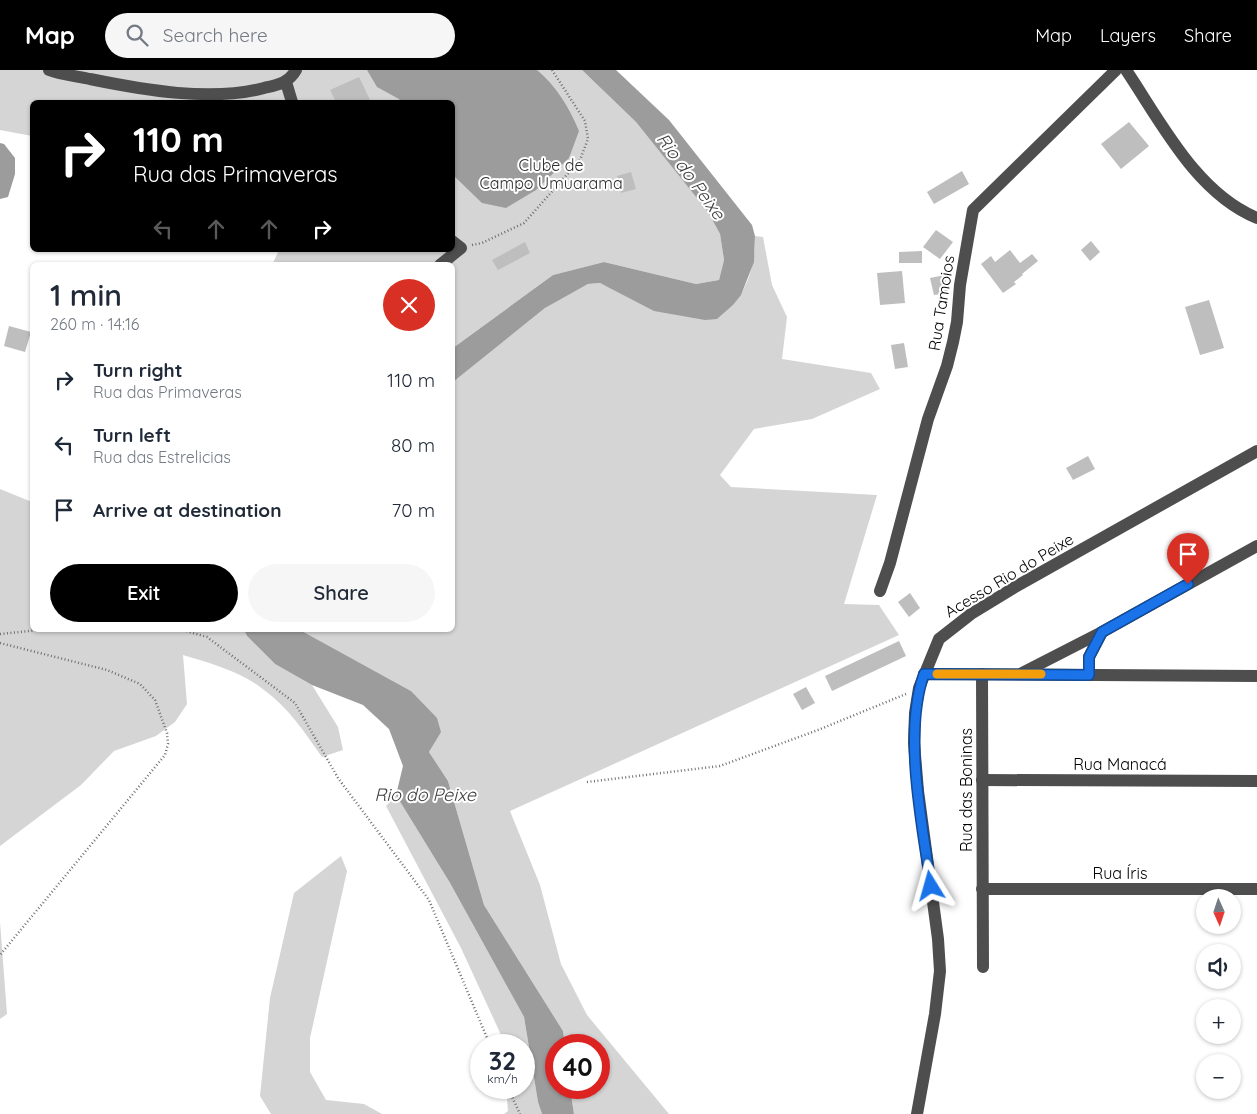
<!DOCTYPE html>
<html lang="en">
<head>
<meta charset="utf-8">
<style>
  :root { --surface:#fff; --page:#f6f6f7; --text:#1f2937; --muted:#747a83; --accent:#000 }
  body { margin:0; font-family:Quicksand,sans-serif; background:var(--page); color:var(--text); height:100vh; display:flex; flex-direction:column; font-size:19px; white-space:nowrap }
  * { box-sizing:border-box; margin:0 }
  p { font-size:16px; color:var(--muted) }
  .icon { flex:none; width:28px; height:28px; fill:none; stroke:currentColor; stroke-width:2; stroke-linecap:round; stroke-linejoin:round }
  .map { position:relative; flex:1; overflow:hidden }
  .panel { position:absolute; left:30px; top:192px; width:425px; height:370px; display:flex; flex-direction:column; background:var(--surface); border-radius:8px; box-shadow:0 1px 4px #0004 }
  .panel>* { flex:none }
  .hud { position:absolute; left:30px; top:30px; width:425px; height:152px; border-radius:8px; box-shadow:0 1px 4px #0004; background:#000; color:#fff; overflow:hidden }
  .needle { width:32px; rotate:177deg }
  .tools { position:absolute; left:1196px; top:819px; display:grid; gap:10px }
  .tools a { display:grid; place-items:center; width:45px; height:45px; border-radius:50%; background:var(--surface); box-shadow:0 1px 4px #0004; font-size:25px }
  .speed { position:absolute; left:470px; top:964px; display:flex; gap:10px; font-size:25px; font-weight:700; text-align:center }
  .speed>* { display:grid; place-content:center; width:65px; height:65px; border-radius:50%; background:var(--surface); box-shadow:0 1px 4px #0004; line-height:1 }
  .speed small { font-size:12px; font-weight:400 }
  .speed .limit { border:8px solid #d22; background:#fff; color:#111 }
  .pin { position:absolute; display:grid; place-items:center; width:42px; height:42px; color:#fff; margin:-51px -21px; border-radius:50% 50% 50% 0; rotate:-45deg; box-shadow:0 0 5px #0007 }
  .pin .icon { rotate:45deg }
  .me { position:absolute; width:55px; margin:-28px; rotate:352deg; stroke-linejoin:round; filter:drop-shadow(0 0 4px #0008) }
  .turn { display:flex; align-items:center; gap:18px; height:105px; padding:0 20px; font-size:22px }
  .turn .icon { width:65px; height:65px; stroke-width:2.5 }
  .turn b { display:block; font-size:35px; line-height:42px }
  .lanes { display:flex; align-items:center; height:48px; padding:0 20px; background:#0003; justify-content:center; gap:25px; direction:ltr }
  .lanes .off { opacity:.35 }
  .round { display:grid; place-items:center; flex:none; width:52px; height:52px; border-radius:26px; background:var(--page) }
  .head { display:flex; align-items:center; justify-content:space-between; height:85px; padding:0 20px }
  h1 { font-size:30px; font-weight:600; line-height:38px }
  .cta { display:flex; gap:10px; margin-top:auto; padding:10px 20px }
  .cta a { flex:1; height:58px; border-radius:30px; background:var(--accent); color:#fff; font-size:20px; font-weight:600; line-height:58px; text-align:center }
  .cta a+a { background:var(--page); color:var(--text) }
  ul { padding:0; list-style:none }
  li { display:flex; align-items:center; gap:15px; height:65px; padding:0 20px }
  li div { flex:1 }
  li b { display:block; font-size:19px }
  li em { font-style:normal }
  header { display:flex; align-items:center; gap:30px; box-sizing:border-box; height:70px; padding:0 25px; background:var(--accent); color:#fff }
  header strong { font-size:24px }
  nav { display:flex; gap:28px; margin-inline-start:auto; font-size:18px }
  .search { width:350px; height:45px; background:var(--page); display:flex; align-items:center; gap:12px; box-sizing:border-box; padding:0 18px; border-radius:28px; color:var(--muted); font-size:19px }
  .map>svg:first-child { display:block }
  .green { fill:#d5d5d5 }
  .water { fill:#9c9c9c }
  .building { fill:#bebebe }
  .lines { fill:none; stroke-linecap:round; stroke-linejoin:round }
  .path { stroke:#707070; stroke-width:2.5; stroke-dasharray:1 2.5; stroke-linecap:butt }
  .minor { stroke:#4e4e4e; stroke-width:12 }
  .route-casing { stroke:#114b97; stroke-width:12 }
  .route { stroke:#1a73e8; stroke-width:9 }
  .slow { stroke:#f59e0b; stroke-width:9 }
  .labels { text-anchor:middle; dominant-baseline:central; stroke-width:4; stroke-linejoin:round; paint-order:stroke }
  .park-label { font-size:16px; fill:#2c2c2c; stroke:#fff }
  .street-label { font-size:16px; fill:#000; stroke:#fff }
  .water-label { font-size:18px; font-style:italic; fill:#3d3d3d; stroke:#fff }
</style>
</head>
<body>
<header>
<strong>Map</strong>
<div class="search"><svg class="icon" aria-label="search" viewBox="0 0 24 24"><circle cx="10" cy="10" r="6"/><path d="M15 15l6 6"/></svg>Search here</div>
<nav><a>Map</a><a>Layers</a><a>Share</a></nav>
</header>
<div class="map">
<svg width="1257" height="1044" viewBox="0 0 1257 1044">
  <rect width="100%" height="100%" fill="#fff"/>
  <g class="green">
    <path d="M0,0H582L636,52L708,142L720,164L724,190L719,210L696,214L604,192L553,205L453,278L452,195H272L279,180H452V32H32V66L0,60Z"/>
    <path d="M755,166L763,167L772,215L787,247L782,289L871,303L880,319L812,349L754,359L720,405L731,417L877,425L844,534L879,535L899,565L510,741L540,815L561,894L587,945L669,1044H574L570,1018H599V975H565L563,961L484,835L448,711L429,682L440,662L411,621L300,560H452L453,312L545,238L557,231L588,214L600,213L611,218L734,234C749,215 756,190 755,166Z"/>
    <path d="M0,419L32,432V560H244L247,566L275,594L312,615L338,657L343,680L322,687C305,663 289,638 264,620C242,602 210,593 183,585L187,634L175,652L156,666L114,681L81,715L0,776Z"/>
    <path d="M396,725L450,813L524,947L538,1032L542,1044H504L508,1041L506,1018H524V975H503L502,967L461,878L386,736Z"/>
    <path d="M341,786L347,801L310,968V1002L326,1030L364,1034L382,1044H271L260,1026L270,928L294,823Z"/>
    <path d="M0,852L7,944L0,949Z"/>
  </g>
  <g class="water">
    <path d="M367,0H537C557,17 569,37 579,61L569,88L536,120L506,138L482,133L453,105L452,32H401L399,29L377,17Z"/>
    <path d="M582,0H616L669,50L752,155L755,166L754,192L741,225L734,234L717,249L705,250L654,241L600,213L588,214L545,238L453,312V278L553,205L604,192L696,214L719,210L724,190L720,164L708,142L636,52Z"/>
    <path d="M0,73L4,74L15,88V104L8,127L0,129Z"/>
    <path d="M244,560H300L411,621L437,648L441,662L429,682L448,711L484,835L563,961L565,975H556V1018H570L574,1044H542L538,1032L524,947L450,813L396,725L403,696L389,659L363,635L312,615L275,594L247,566Z"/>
  </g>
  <g class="building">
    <path d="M359,7L371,32H336L330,20Z"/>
    <path d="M1129,52L1149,76L1121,99L1101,74Z"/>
    <path d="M962,101L969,114L934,134L927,122Z"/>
    <path d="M631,102L636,119L621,123L617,106Z"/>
    <path d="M936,160L953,172L940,189L923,177Z"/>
    <path d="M1091,171L1100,182L1090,191L1081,180Z"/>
    <path d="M525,172L530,183L498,200L492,190Z"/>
    <path d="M1010,180L1020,193L1032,184L1038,191L1022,204L1023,205L1014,212L1016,214L1003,223L981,194L991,186L995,192Z"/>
    <path d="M922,181V193H899V182Z"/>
    <path d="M902,201L905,233L880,235L877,203Z"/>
    <path d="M945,205L948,223L934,225L930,208Z"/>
    <path d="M1209,230L1224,278L1200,285L1185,237Z"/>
    <path d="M9,256L31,262L25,282L4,276Z"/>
    <path d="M904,273L908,297L895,299L891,275Z"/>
    <path d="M1088,386L1095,399L1073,410L1066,398Z"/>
    <path d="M910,523L920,538L909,547L898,532Z"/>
    <path d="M899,571L906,586L832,621L825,606Z"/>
    <path d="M806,617L815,633L802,640L793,624Z"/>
  </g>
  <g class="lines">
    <g class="path">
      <path d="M472,175L482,173L524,153L580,90L588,69L585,51L552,0"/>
      <path d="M183,560L207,567L295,633L338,708L429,830L490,975"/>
      <path d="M0,564L40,560"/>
      <path d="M0,573L107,600L140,614L155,630L167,663L168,674L165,685L0,885"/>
      <path d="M587,712L720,696L818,660L906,624"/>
      <path d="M508,1018L520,1044"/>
    </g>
    <g class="minor">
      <path d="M49,0C62,5 77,6 90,9C144,20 211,32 264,18C277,15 289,13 296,0"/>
      <path d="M1126,0C1161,52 1196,123 1257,148"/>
      <path d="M286,12L292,32"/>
      <path d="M440,195L461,178L452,171"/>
      <path d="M880,521L890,493L928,349L947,296L953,272L957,252L960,215L973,140L1116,0"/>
      <path d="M1022,603L1102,562L1257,476"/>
      <path d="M924,604L1257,606"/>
      <path d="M982,604L983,897"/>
      <path d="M1089,605V587L1102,562"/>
      <path d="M982,710L1257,711"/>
      <path d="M982,819H1257"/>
      <path d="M917,1044L935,944L940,901L938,869L918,721L914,673L915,643L919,618L939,569L971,544L1015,517L1257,381"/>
    </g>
  </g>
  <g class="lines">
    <defs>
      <path id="route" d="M931,816C922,754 903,663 924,604L1089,605V587L1102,562L1188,514"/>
    </defs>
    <use href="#route" class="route-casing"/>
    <use href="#route" class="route"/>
    <path class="slow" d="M937,604H1041"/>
  </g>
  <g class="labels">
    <g class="park-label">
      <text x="551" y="95">Clube de<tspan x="551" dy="18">Campo Umuarama</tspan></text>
    </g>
    <g class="street-label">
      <text transform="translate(941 233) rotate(-81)">Rua Tamoios</text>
      <text transform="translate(1009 505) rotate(-31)">Acesso Rio do Peixe</text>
      <text x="1120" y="694">Rua Manacá</text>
      <text transform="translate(966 720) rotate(-90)">Rua das Boninas</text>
      <text x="1120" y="803">Rua Íris</text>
    </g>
    <g class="water-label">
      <text transform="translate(691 106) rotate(54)">Rio do Peixe</text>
      <text x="425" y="724">Rio do Peixe</text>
    </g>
  </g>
</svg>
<div class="tools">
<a><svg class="needle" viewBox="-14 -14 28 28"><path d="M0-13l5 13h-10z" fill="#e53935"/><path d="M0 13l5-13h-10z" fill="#747a83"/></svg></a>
<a><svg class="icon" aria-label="sound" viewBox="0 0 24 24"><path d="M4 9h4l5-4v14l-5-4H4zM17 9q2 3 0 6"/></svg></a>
<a>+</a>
<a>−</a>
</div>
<div class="speed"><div>32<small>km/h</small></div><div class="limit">40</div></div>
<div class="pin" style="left:1188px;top:514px;background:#d93025"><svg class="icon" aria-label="arrive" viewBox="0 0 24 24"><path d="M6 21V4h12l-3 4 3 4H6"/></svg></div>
<svg class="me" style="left:931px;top:816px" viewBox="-20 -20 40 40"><path d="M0-17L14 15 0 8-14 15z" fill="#1a73e8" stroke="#fff" stroke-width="4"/></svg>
<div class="hud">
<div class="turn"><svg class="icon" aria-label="right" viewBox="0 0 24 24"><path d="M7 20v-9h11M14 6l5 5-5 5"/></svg><div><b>110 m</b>Rua das Primaveras</div></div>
<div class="lanes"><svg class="icon off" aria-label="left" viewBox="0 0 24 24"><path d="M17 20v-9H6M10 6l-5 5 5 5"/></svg><svg class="icon off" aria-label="ahead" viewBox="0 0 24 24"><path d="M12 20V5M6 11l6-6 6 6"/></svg><svg class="icon off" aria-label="ahead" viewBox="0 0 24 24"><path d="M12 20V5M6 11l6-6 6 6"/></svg><svg class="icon" aria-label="right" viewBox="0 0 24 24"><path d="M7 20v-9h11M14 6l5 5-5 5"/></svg></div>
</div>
<section class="panel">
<div class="head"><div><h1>1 min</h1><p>260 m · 14:16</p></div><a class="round" style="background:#d93025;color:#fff"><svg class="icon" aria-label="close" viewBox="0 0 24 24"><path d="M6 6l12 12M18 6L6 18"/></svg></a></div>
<ul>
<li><svg class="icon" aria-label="right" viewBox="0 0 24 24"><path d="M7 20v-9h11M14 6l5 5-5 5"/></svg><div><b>Turn right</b><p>Rua das Primaveras</p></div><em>110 m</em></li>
<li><svg class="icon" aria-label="left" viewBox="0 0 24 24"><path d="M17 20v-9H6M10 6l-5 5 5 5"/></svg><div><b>Turn left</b><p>Rua das Estrelicias</p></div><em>80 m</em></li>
<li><svg class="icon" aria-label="arrive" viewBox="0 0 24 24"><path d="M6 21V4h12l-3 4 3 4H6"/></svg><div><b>Arrive at destination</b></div><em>70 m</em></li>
</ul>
<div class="cta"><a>Exit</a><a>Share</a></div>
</section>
</div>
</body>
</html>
